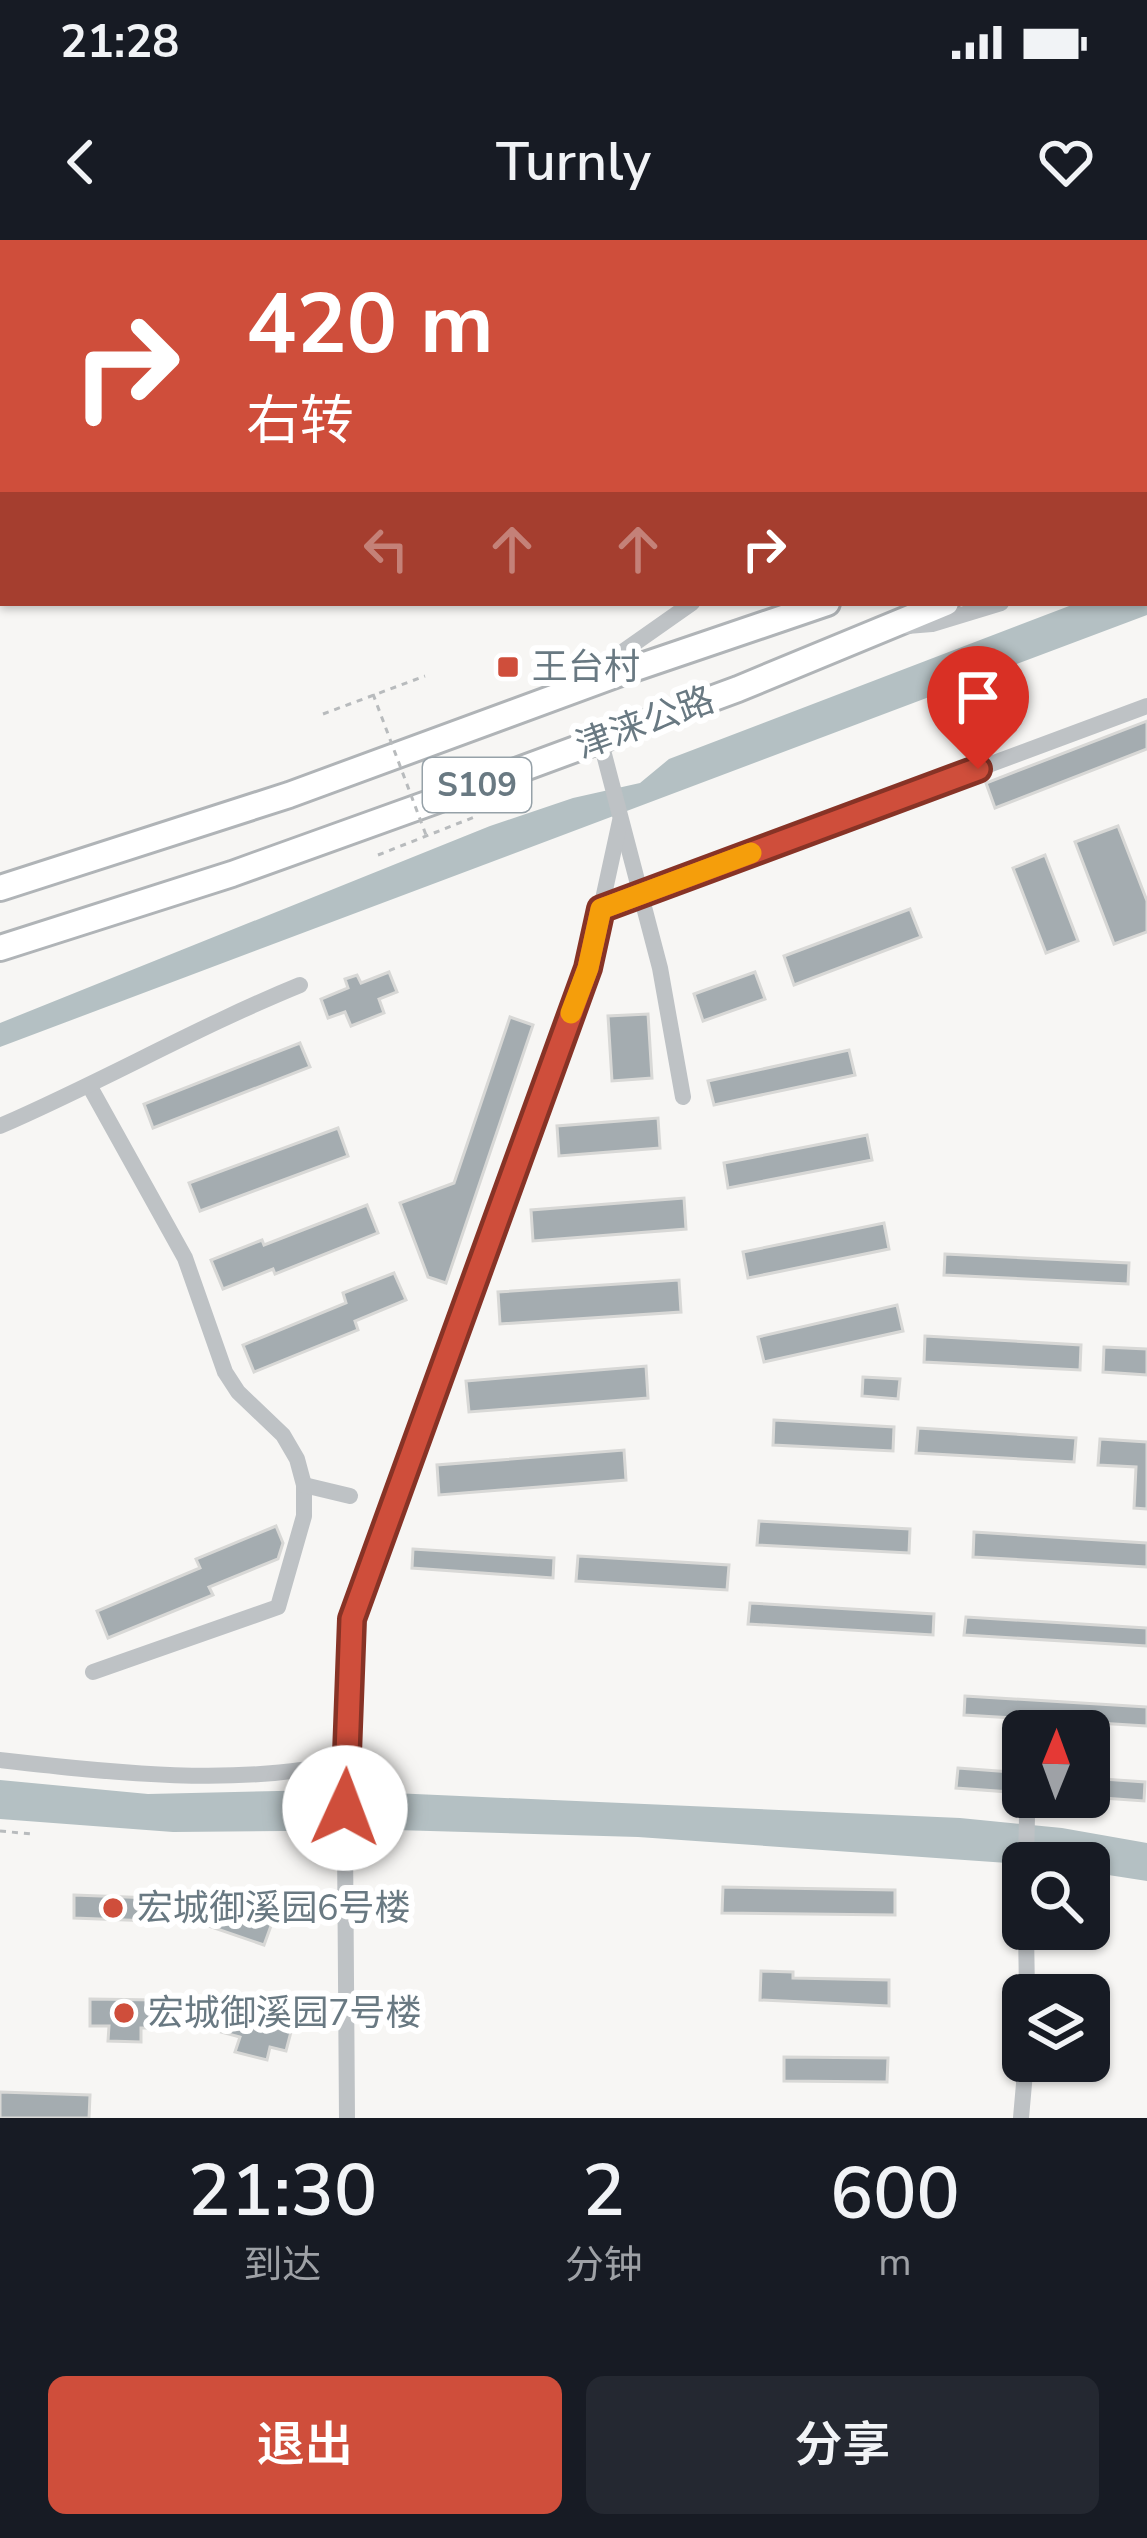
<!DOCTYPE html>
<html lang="zh">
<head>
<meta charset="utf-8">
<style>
  :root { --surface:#171b24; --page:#242831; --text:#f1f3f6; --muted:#9ea1a6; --accent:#cf4e3b }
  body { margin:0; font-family:"Nunito Sans","Noto Sans SC",sans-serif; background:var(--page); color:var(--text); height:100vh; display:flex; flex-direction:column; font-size:45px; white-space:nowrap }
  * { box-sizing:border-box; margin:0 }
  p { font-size:39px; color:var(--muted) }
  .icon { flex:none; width:66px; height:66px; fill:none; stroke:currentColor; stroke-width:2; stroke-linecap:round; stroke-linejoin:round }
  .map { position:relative; height:1878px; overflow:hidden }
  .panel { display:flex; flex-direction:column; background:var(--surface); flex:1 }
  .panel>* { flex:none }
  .hud { position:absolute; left:0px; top:0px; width:1149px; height:366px; box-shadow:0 3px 9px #0004; background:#cf4e3b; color:#fff; overflow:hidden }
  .needle { width:78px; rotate:1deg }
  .fabs { position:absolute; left:1002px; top:1470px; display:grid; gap:24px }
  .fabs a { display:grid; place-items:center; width:108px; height:108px; border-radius:18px; background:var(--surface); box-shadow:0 3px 9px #0004; font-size:60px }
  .pin { position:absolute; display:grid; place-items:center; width:102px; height:102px; color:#fff; margin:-123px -51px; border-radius:50% 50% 50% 0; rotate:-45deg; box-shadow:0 0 12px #0007 }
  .pin .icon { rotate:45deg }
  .me { position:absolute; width:132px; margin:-66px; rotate:2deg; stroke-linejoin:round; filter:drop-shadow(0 0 9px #0008) }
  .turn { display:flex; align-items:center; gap:42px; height:252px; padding:0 48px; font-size:54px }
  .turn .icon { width:156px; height:156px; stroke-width:2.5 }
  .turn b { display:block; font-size:84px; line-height:102px }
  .lanes { display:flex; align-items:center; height:114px; padding:0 48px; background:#0003; justify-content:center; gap:60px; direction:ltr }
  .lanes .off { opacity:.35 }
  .eta { display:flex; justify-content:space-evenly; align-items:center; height:204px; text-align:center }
  .eta b { font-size:72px; font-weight:600; line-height:84px }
  .action { display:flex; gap:24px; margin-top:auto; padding:24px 48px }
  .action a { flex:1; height:138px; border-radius:18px; background:var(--accent); color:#fff; font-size:48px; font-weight:600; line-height:138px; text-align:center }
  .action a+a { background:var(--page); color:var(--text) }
  .status { display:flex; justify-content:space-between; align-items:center; height:84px; padding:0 60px; background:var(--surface); direction:ltr }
  .status svg { height:33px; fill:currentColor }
  header { display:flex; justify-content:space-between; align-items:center; height:156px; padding:0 48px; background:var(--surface); font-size:54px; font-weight:600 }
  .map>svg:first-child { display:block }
  .water { fill:#b4c0c3 }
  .building { fill:#a4acb0; stroke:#d8d8d6; stroke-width:3 }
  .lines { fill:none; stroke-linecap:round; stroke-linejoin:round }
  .highway-casing { stroke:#b0b4b7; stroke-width:30 }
  .path { stroke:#b8bbbd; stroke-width:3; stroke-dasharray:6 6; stroke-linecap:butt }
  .minor { stroke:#bec2c5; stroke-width:16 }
  .highway { stroke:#fff; stroke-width:24 }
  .path-bridge { stroke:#b8bbbd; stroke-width:3; stroke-dasharray:6 6; stroke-linecap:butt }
  .route-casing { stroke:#873326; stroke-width:30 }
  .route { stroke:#cf4e3b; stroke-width:21 }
  .slow { stroke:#f59e0b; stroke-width:21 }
  .poi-dot { fill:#cf4e3b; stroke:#fff; stroke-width:4.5 }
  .labels { text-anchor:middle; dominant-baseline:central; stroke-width:12; stroke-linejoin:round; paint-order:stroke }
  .shield { fill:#fff; stroke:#96a1a8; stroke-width:3 }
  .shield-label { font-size:33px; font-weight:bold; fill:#697982 }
  .poi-label { font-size:36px; fill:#697982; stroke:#fff; text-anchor:start }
  .street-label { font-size:36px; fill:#697982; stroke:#fff }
</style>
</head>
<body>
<div class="status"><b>21:28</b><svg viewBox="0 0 49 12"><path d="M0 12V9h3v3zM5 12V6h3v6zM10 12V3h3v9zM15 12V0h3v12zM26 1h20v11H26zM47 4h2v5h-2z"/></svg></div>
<header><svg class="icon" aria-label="back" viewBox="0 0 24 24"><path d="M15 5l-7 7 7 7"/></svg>Turnly<svg class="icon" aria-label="heart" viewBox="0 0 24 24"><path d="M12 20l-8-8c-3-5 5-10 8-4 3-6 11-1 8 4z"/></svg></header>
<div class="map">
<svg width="1147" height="1878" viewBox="0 0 1147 1878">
  <rect width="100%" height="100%" fill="#f7f6f4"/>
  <g class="water">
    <path d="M1147,337V375L0,807V783L490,586L573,558L640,543L669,519L1077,363H1146Z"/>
    <path d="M0,1540L148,1554L326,1550L960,1578L1062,1588L1147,1603V1641L1089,1632V1623L1023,1624L638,1597L395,1590L173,1592L0,1579Z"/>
  </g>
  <g class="building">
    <path d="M1147,481V509L995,568L986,543Z"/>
    <path d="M1118,586L1147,661V692L1114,704L1075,602Z"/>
    <path d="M1045,615L1078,701L1046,713L1013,628Z"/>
    <path d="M910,669L921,697L794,745L784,716Z"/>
    <path d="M389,732L397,752L379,759L384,773L351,786L345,772L328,778L321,759L348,748L345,739L357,735L361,743Z"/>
    <path d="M755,732L765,759L703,781L694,754Z"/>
    <path d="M648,774L652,838L612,841L608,776Z"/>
    <path d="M510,777L533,785L446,1043L428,1037L400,963L454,943Z"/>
    <path d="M300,803L310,827L153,888L144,864Z"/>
    <path d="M849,810L855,835L714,865L708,841Z"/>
    <path d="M658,878L660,908L559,916L557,886Z"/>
    <path d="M338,888L348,916L200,971L189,943Z"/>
    <path d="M867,895L872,920L728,948L724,923Z"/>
    <path d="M684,958L686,989L533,1001L531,970Z"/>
    <path d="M367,965L378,993L275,1034L273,1029L223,1049L211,1020L262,1000L264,1005Z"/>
    <path d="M884,983L889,1009L748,1038L743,1012Z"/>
    <path d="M945,1014L1129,1023L1128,1044L944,1035Z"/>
    <path d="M394,1033L406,1060L355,1081L358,1090L254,1132L243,1105L346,1063L343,1053Z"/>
    <path d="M679,1040L681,1072L500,1084L498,1052Z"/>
    <path d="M897,1065L903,1091L764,1122L758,1097Z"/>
    <path d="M925,1096L1081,1105L1080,1130L924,1122Z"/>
    <path d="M1104,1107L1147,1109V1135L1103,1132Z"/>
    <path d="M646,1126L648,1158L469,1172L466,1141Z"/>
    <path d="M863,1137L900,1139L898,1159L862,1156Z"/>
    <path d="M774,1180L894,1187L893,1211L773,1205Z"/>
    <path d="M918,1188L1076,1198L1074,1222L916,1213Z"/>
    <path d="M1100,1199L1147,1202V1269L1134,1268L1136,1227L1098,1225Z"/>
    <path d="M624,1210L626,1240L439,1255L437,1225Z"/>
    <path d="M759,1281L910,1289L909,1313L757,1305Z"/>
    <path d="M276,1286L283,1303L278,1319L209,1347L213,1355L108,1398L97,1371L200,1328L196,1319Z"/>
    <path d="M974,1292L1147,1303V1327L973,1317Z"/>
    <path d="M413,1309L554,1318L553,1338L412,1328Z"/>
    <path d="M578,1316L729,1325L727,1350L576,1341Z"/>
    <path d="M750,1363L934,1374L933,1395L748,1384Z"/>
    <path d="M966,1377L1147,1388V1406L964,1395Z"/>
    <path d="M965,1456L1147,1467V1486L964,1475Z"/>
    <path d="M958,1528L1023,1533V1553L956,1548Z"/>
    <path d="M1089,1538L1145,1542L1144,1561L1089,1557Z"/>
    <path d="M723,1647L895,1650V1675L722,1673Z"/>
    <path d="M74,1655L152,1658L151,1681L74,1678Z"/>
    <path d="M198,1658L272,1683L264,1705L191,1680Z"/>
    <path d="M761,1731L793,1732V1738L889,1740V1766L760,1760Z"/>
    <path d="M90,1759L157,1760V1788H141V1802L108,1801L109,1786H90Z"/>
    <path d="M229,1767L293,1784L286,1811L270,1807L267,1820L235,1812L240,1797L221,1792Z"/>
    <path d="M784,1817L888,1818L887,1842L784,1841Z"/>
    <path d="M0,1852L90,1855L89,1878H0Z"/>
  </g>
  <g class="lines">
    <defs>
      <g id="highway">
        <path d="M1146,248L1147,247"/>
        <path d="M1146,285H1147"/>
        <path d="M0,648L289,555L618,434L827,363"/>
        <path d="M0,708L232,634L435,561L738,449L946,363"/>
      </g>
    </defs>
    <use href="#highway" class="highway-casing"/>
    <g class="path">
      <path d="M323,474L425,436"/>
      <path d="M378,615L477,576"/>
      <path d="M0,1591L32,1594"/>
    </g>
    <g class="minor">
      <path d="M1146,221H1147"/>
      <path d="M1146,307H1147"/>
      <path d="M907,386L932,384L1001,363"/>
      <path d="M581,441L692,363"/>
      <path d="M600,499L660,728L683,857"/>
      <path d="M601,669L1147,466"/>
      <path d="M90,847L185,1018L225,1132L238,1152L283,1195L297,1219L304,1245V1276L278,1367L93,1432"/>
      <path d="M0,886C102,842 197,787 300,745"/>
      <path d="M304,1245L350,1256"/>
      <path d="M0,1520C105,1532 243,1548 346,1521"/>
      <path d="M1026,1623L1027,1576"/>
      <path d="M1026,1689L1027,1755"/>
      <path d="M347,1878L345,1601L352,1379L588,728L620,581"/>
      <path d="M1021,1878L1026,1821"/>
    </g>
    <use href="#highway" class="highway"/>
    <path class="path-bridge" d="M373,454L426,595"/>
  </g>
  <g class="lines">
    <defs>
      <path id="route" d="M345,1568L352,1379L588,728L601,669L978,529"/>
    </defs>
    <use href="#route" class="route-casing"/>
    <use href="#route" class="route"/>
    <path class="slow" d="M571,773L588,728L601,669L751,613"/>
  </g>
  <g class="poi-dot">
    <rect x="496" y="415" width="24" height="24" rx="6"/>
    <circle cx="113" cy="1668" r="12"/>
    <circle cx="124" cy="1773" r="12"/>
  </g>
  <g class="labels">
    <rect class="shield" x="423" y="518" width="108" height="54" rx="9"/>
    <g class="shield-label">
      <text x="477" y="545">S109</text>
    </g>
    <g class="poi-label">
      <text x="532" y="427">王台村</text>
      <text x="137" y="1668">宏城御溪园6号楼</text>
      <text x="148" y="1773">宏城御溪园7号楼</text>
    </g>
    <g class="street-label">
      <text transform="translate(645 483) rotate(-20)">津涞公路</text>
    </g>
  </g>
</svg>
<div class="fabs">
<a><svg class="needle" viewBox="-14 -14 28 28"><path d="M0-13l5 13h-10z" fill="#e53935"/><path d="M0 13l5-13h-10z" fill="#9ea1a6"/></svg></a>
<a><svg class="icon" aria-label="search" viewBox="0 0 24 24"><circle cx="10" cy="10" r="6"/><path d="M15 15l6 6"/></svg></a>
<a><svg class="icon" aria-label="layers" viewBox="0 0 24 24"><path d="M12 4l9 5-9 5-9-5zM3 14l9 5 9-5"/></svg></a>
</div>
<div class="pin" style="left:978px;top:529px;background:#d93025"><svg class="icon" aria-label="arrive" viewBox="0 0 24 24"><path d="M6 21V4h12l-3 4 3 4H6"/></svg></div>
<svg class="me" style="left:345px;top:1568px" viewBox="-20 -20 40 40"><circle r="19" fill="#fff"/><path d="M0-13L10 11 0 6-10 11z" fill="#cf4e3b"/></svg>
<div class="hud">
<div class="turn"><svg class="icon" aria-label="right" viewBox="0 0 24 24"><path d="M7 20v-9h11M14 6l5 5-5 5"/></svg><div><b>420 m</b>右转</div></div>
<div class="lanes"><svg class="icon off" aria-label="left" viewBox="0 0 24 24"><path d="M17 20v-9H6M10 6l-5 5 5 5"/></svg><svg class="icon off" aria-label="ahead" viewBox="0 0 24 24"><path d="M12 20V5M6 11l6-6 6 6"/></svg><svg class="icon off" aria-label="ahead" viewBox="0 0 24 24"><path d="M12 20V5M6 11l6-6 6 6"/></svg><svg class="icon" aria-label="right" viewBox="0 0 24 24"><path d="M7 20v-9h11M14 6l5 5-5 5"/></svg></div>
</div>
</div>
<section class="panel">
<div class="eta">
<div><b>21:30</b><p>到达</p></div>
<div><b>2</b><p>分钟</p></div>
<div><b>600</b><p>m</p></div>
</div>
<div class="action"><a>退出</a><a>分享</a></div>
</section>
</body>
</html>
